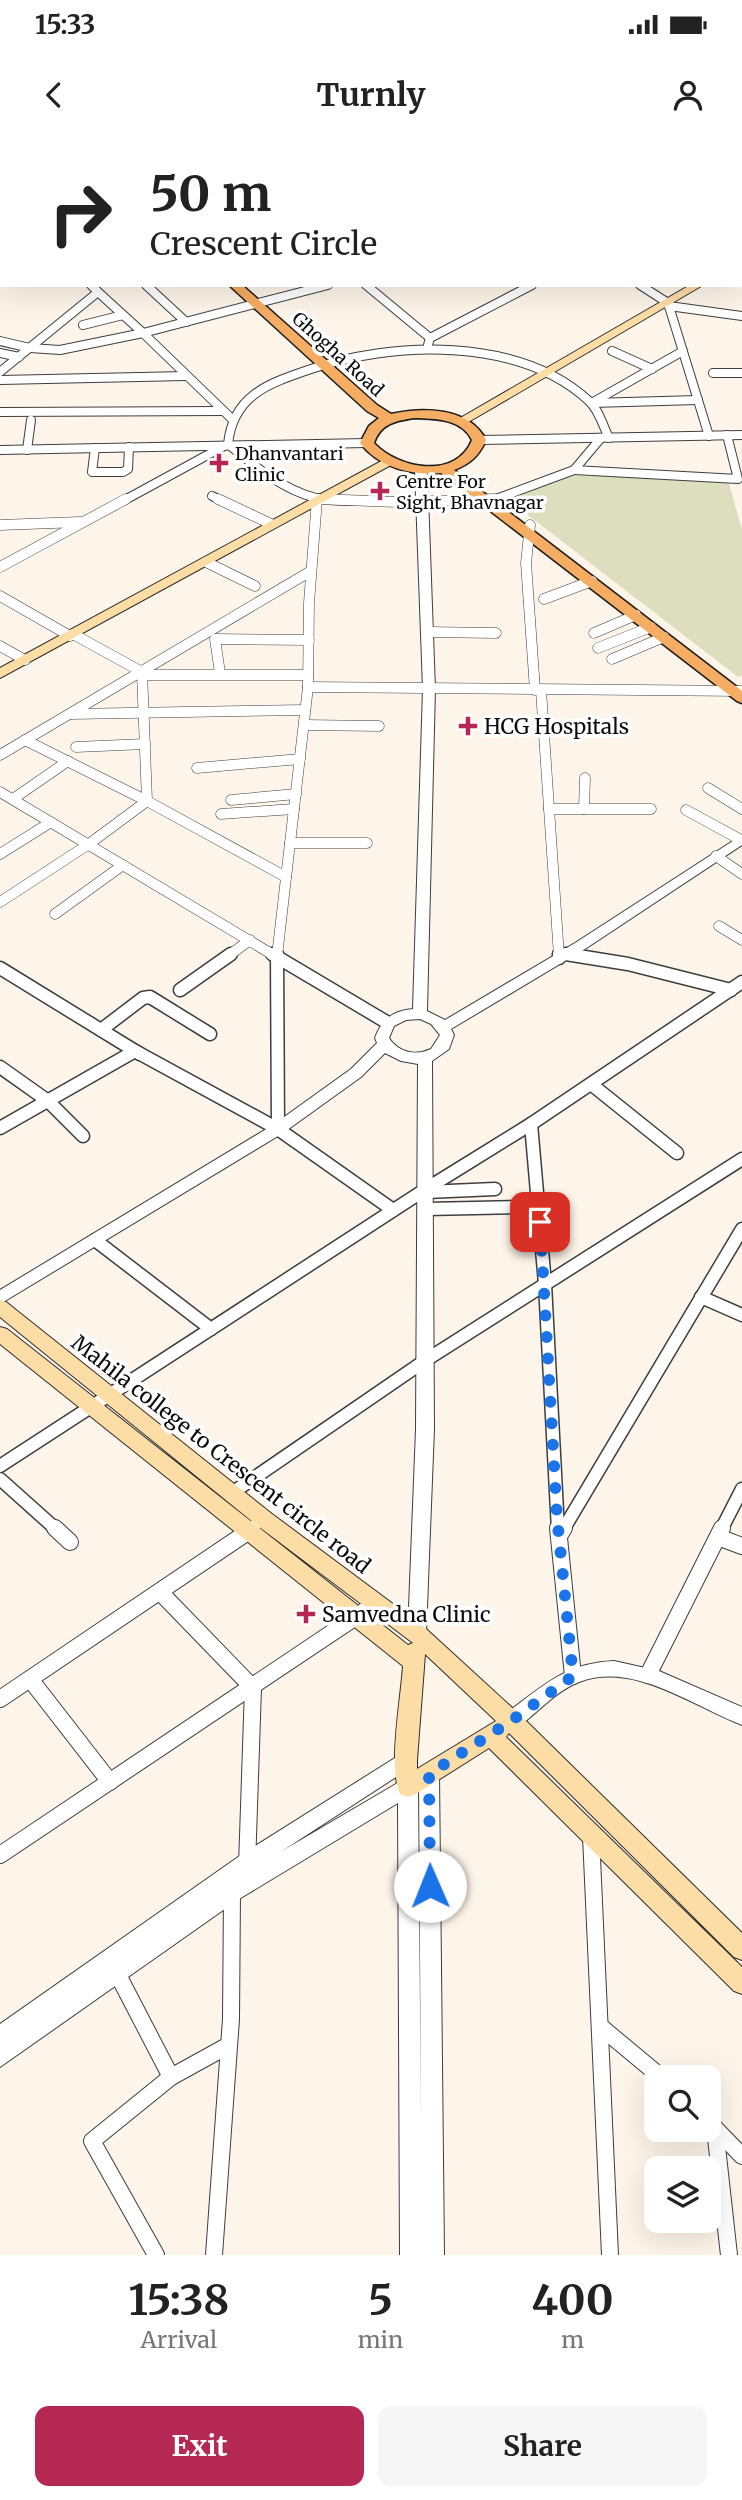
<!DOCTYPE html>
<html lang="en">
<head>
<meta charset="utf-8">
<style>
  :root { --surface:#fff; --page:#f6f6f6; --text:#222; --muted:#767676; --accent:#b62854 }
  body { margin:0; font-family:Merriweather,serif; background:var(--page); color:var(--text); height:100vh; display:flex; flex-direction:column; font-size:26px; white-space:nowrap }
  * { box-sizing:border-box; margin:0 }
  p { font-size:23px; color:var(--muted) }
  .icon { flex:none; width:38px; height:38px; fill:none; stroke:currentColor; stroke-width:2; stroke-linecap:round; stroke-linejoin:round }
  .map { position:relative; height:2115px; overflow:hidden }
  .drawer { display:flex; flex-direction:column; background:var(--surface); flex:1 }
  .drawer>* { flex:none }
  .guide { position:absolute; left:0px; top:0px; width:742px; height:147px; box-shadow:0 7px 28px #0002; background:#fff; color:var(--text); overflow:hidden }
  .fabs { position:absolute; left:644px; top:1925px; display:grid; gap:14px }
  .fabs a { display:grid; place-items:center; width:77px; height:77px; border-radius:14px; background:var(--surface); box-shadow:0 7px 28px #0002; font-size:35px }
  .pin { position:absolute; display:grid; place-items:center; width:60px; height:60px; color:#fff; margin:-30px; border-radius:14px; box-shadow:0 4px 10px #0006 }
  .me { position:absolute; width:77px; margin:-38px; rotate:359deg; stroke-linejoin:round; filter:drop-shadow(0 0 5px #0008) }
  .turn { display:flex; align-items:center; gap:24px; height:147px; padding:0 35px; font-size:32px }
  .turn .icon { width:91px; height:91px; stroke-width:2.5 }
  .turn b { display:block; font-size:49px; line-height:60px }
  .eta { display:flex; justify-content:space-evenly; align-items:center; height:119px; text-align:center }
  .eta b { font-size:42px; font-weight:700; line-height:49px }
  .button { display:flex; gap:14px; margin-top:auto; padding:14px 35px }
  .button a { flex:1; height:80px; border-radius:14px; background:var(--accent); color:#fff; font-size:28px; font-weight:700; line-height:80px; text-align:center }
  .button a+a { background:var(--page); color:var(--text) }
  .status { display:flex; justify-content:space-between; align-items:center; height:49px; padding:0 35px; background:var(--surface); direction:ltr }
  .status svg { height:19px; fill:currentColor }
  header { display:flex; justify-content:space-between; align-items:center; height:91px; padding:0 35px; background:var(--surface); font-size:32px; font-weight:700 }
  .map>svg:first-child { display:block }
  .cemetery { fill:#dcdebd }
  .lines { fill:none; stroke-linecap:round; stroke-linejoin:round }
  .minor-far3-casing { stroke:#3e3e3e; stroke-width:10 }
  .minor-far2-casing { stroke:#3e3e3e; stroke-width:11 }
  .minor-far1-casing { stroke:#3e3e3e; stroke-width:15 }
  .minor-casing { stroke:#3e3e3e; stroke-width:18 }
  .tertiary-casing { stroke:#3e3e3e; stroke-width:2 }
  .secondary-casing { stroke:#2d2d2d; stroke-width:2 }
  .primary-casing { stroke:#1c1c1c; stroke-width:3 }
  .minor-far3 { stroke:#fff; stroke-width:8 }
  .minor-far2 { stroke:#fff; stroke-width:10 }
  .minor-far1 { stroke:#fff; stroke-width:12 }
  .minor { stroke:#fff; stroke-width:16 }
  .tertiary { fill:#fff; fill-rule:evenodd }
  .secondary { fill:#fddda6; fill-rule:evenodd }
  .primary { fill:#f5ac63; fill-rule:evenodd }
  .route { stroke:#1a73e8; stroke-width:12; stroke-dasharray:0 21.6 }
  .poi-dot { fill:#b62854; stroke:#fff; stroke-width:2.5 }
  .labels { text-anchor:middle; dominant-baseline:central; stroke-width:7; stroke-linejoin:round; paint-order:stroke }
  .far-street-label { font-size:18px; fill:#0b0b0b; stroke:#fff }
  .far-poi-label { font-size:18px; fill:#0b0b0b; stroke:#fff; text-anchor:start }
  .poi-label { font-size:21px; fill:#0b0b0b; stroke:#fff; text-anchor:start }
  .street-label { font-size:21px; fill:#0b0b0b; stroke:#fff }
</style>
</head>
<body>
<div class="status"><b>15:33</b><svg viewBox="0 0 49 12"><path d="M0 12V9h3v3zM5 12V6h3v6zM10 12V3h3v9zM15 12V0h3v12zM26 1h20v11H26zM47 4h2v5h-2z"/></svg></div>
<header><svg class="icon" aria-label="back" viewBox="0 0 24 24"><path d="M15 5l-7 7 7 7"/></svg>Turnly<svg class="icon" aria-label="person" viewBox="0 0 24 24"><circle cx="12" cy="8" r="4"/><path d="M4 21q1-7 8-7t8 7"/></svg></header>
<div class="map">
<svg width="742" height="2115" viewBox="0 0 742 2115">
  <rect width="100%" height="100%" fill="#fef5ea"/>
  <path class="cemetery" d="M572,335L728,340L742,390V535L738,537L507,359Z"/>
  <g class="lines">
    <defs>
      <g id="minor-far3">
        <path d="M190,0L192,2"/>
        <path d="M296,0L298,2"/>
        <path d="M58,2L63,0"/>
        <path d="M455,2L462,0"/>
        <path d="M2,38V52"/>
        <path d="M146,145L186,182"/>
        <path d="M366,145L430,198L428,205"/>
        <path d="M640,145L668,163L709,296"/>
        <path d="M98,152L143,193L328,145"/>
        <path d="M669,166L742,176"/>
        <path d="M83,185L123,175"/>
        <path d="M430,198L532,145"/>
        <path d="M0,201L30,208L60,210L143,193L232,279"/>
        <path d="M612,211L652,229"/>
        <path d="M0,213L19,217"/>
        <path d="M0,232L98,152L91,145"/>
        <path d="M713,233H742"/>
        <path d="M0,240L186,236"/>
        <path d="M595,261L683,211"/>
        <path d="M591,263L698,260"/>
        <path d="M0,272L223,271"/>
        <path d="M479,300L742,295"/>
        <path d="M95,308L92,332H123L128,329L129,307"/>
        <path d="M0,310L367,303"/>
        <path d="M27,310L31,280"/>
        <path d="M574,330L738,339L727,295"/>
        <path d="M212,356L222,361"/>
        <path d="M123,361L224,306"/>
        <path d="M365,361C349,360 331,362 316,358C283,350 253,325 228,304C233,256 267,244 308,230C391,201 519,196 589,261C599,270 603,286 609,298"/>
        <path d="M437,361L496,359L574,330L601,298"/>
      </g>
      <g id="minor-far2">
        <path d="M218,359L271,384"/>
        <path d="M318,359L397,362L495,359"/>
        <path d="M0,385L80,382"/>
        <path d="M530,385L526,423L535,550"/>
        <path d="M206,422L255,446"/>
        <path d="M0,427L126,359"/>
        <path d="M0,456L70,496"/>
        <path d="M544,459L592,441"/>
        <path d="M427,492L496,493"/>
        <path d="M594,493L636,475"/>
        <path d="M0,506L25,520"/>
        <path d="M598,508L651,487"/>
        <path d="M612,519L664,497"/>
        <path d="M220,533L215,499L309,500"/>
        <path d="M142,535H308"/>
        <path d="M308,547L742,551"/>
        <path d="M541,550L559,816"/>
        <path d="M71,574L305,570"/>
        <path d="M304,585L379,586"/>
        <path d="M25,600L147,661L286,737"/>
        <path d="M76,607L145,604"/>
        <path d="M0,615L311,431"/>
        <path d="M197,628L300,619"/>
        <path d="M708,648L742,669"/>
        <path d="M0,652L275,816"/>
        <path d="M13,659L68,621"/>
        <path d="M231,660L296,654"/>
        <path d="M549,669H651"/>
        <path d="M584,669L585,638"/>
        <path d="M686,670L741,700"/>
        <path d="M221,674L294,669"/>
        <path d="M290,703H367"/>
        <path d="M0,714L51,682"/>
        <path d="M716,716L742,734"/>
        <path d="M0,762L89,704L147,661L142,532L73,494"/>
        <path d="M55,774L123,725"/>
        <path d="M719,786L742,800"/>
        <path d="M566,814L575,816"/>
        <path d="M228,816L250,800"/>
        <path d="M277,816L308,547L309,463L317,359"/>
      </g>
      <g id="minor-far1">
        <path d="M272,814L388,883"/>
        <path d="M277,814L278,989"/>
        <path d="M559,814V818"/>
        <path d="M566,814L628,824L731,850"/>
        <path d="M0,828L140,914"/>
        <path d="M180,850L231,814"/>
        <path d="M101,890L143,858L150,857L210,894"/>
        <path d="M0,927L48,961L83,996"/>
        <path d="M591,944L677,1013"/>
        <path d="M531,984L742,842"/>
        <path d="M0,988L135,911L278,989L393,1070"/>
        <path d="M426,1052L495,1049"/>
        <path d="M426,1069L517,1067"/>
        <path d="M95,1100L211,1189"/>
        <path d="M701,1157L742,1175"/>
        <path d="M0,1326L426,1049L531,984L545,1144L558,1390"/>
        <path d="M0,1339L57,1390"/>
        <path d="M232,1353L426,1220L742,1019"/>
        <path d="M563,1390L742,1089"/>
        <path d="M721,1390L742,1349"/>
      </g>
      <g id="minor">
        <path d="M55,1388L70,1402"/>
        <path d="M558,1388L573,1536"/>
        <path d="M559,1396L564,1388"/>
        <path d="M718,1397L742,1406"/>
        <path d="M160,1452L253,1548L247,1726"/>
        <path d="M648,1535L722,1388"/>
        <path d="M30,1539L110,1642"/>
        <path d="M0,1559L252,1389"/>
        <path d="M591,1696L610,2115"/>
        <path d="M0,1715L375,1464"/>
        <path d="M118,1835L171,1937"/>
        <path d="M601,1887L661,1937"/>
        <path d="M709,1982L742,2016"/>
        <path d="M715,1989L729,2115"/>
        <path d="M156,2115L92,2001L171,1937L229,1905"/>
        <path d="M214,2115L231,1879L232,1752"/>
      </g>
      <g id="tertiary">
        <path d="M271,0H284L270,2Z"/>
        <path d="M704,0H712L713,2H704Z"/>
        <path d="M740,88L742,89V97L740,96Z"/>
        <path d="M421,326L427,329L435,549L427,871L445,880L575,803L742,695V705L585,809L451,889L454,895L449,909L432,921L434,1289L426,1493L424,1499L417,1501L410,1499L408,1493L416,1289L418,924L401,921L385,913L361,937L283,993L0,1164V1150L273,985L351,929L377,903L375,898C382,879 392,871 413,869L423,549L415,329ZM420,879L431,884L440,895L431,909C416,916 399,913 389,898L394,886L406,880Z"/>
        <path d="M614,1521L659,1531L742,1567V1585C692,1566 634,1521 579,1542C556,1551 537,1573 518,1587L511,1590L504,1587L501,1581L504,1575C542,1547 564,1523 614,1521Z"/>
        <path d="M406,1611L413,1614L416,1620L413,1626L282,1711L401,1641L408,1638L415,1641L418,1647L421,1980L419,1634L422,1628L429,1625L436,1628L439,1634L444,2115H400L398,1663L239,1759L0,1927V1884L241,1715Z"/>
      </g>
      <g id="secondary">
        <path d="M740,103H742L740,110Z"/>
        <rect x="740" y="130" width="2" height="6"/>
        <path d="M690,145H703L465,284L455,281Z"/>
        <path d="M387,318L393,322L391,325L0,538V528Z"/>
        <path d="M0,1160L6,1162L272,1374L424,1487L519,1574L742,1793V1820L734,1817L509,1593L506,1597L742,1827V1854L734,1851L489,1608L416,1654L408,1657L400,1654C388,1627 401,1558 403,1526L0,1204V1187L7,1189L408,1505L413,1503L258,1386L0,1177ZM425,1514L496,1581L417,1629V1620Z"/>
      </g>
      <g id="primary">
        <path d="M70,0H80L81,2H70Z"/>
        <path d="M229,145H242L377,265L391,274C423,267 469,267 486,300C479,316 470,324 454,330L742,551V563L737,561L441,333C411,336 379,327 360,303L369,286L379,278L367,271ZM414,278C435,279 461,278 472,300C456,340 398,329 374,303C381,283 396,281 414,278Z"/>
      </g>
    </defs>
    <use href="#minor-far3" class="minor-far3-casing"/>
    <use href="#minor-far2" class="minor-far2-casing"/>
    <use href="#minor-far1" class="minor-far1-casing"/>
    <use href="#minor" class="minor-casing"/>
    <use href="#tertiary" class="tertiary-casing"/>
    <use href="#secondary" class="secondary-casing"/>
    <use href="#primary" class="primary-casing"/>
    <use href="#minor-far3" class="minor-far3"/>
    <use href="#minor-far2" class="minor-far2"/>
    <use href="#minor-far1" class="minor-far1"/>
    <use href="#minor" class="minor"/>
    <use href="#tertiary" class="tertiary"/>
    <use href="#secondary" class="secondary"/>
    <use href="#primary" class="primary"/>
  </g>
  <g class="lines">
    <path class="route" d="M430,1746L429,1634L511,1581L573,1536L557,1377L540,1082"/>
  </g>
  <g class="poi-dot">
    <path d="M215.5 312.5h7v7h7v7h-7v7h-7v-7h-7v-7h7z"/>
    <path d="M376.5 340.5h7v7h7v7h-7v7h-7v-7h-7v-7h7z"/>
    <path d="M464.5 575.5h7v7h7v7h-7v7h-7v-7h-7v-7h7z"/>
    <path d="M302.5 1463.5h7v7h7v7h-7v7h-7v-7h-7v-7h7z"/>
  </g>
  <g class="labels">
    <g class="far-street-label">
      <text transform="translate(338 214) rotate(42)">Ghogha Road</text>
    </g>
    <g class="far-poi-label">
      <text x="235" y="313">Dhanvantari<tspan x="235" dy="21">Clinic</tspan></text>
      <text x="396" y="341">Centre For<tspan x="396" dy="21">Sight, Bhavnagar</tspan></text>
    </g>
    <g class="poi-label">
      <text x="484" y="586">HCG Hospitals</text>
      <text x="322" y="1474">Samvedna Clinic</text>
    </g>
    <g class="street-label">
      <text transform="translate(221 1314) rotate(38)">Mahila college to Crescent circle road</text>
    </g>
  </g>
</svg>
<div class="fabs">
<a><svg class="icon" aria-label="search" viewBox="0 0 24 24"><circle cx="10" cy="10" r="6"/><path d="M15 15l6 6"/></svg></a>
<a><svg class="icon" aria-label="layers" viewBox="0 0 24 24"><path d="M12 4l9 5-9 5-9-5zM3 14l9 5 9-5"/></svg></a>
</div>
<div class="pin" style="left:540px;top:1082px;background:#d93025"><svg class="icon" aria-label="arrive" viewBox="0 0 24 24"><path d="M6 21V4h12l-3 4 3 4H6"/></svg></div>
<svg class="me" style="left:430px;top:1746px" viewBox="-20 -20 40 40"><circle r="19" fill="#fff"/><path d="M0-13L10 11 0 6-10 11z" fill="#1a73e8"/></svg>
<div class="guide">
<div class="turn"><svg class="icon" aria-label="right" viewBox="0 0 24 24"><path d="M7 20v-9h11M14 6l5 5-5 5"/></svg><div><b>50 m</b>Crescent Circle</div></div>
</div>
</div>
<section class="drawer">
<div class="eta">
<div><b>15:38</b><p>Arrival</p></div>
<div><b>5</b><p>min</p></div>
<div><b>400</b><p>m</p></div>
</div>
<div class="button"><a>Exit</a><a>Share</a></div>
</section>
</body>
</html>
